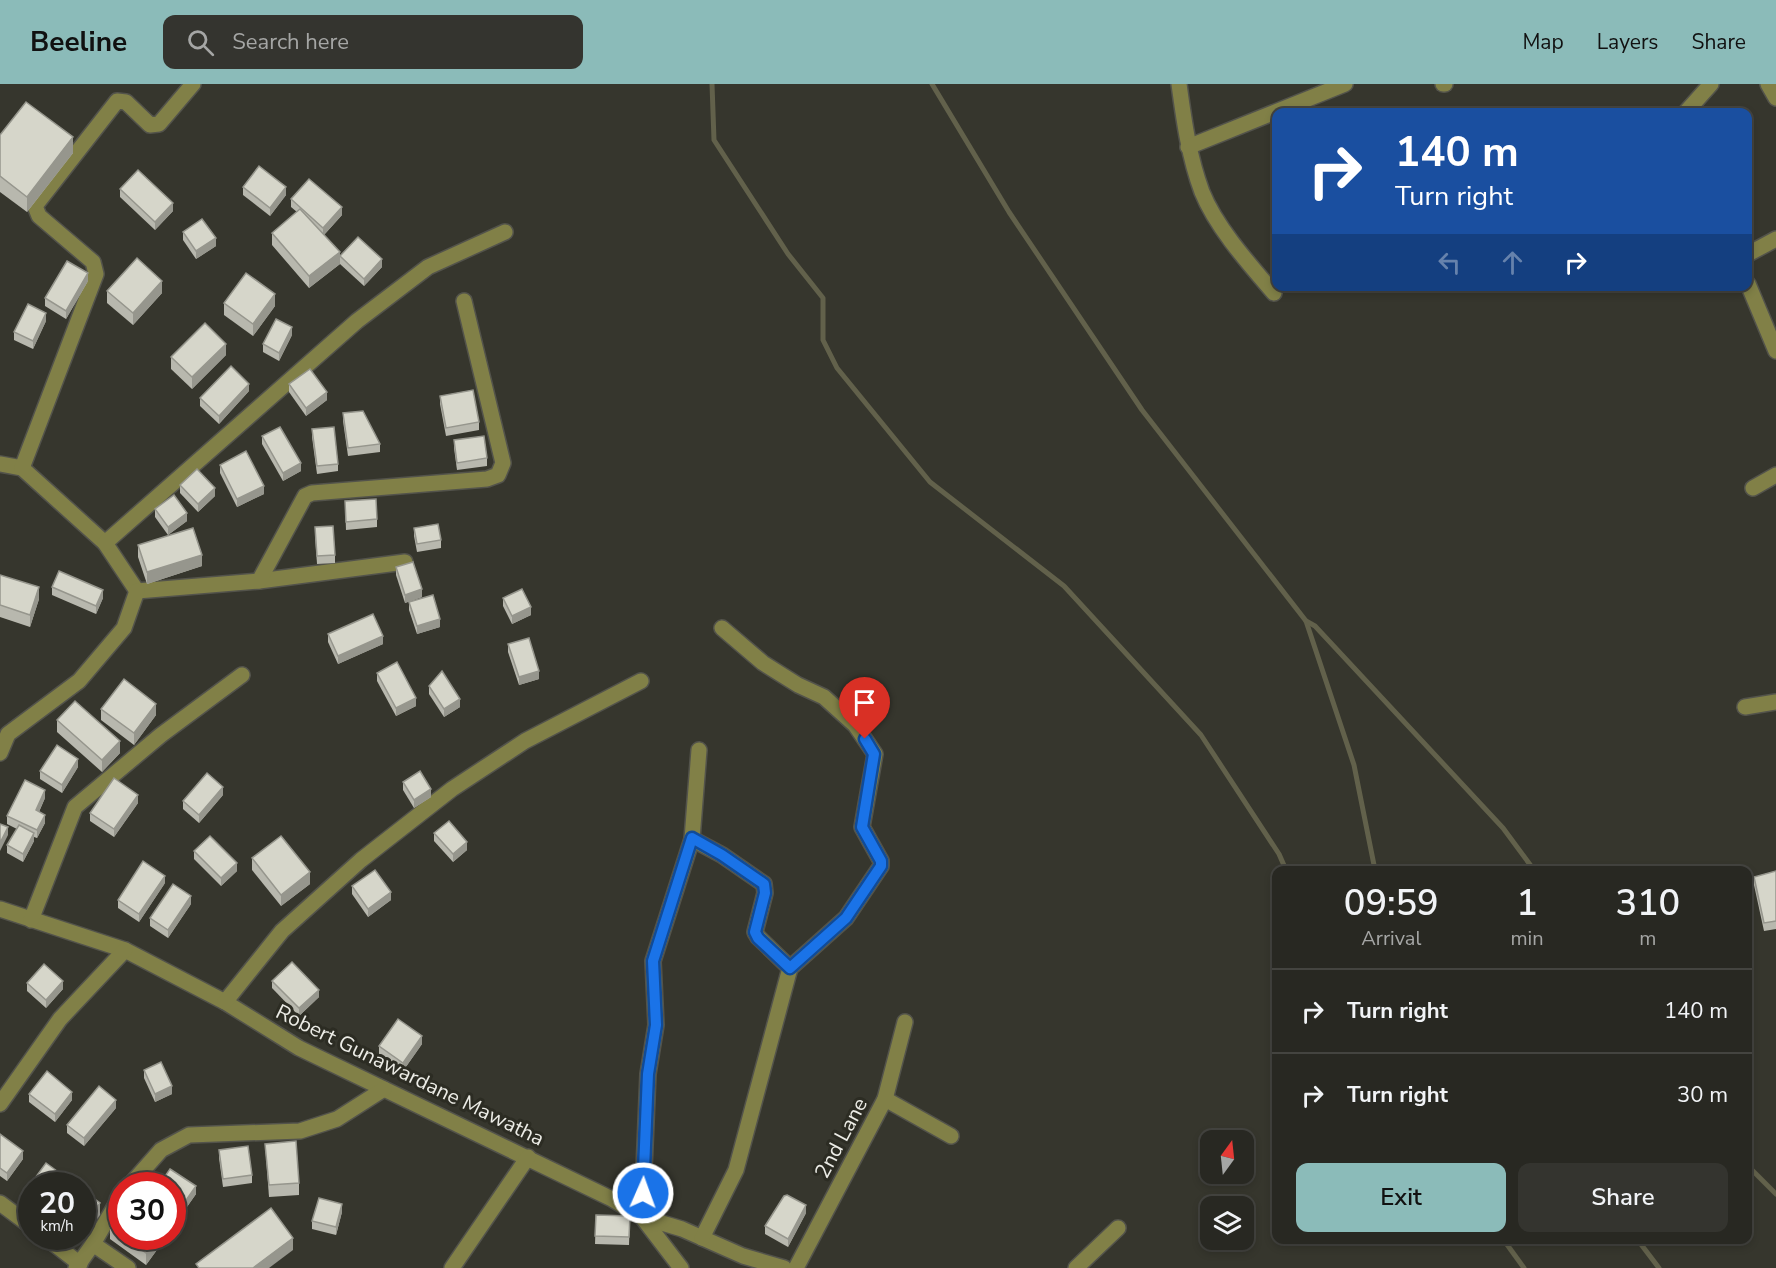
<!DOCTYPE html>
<html lang="en">
<head>
<meta charset="utf-8">
<style>
  :root { --surface:#282822; --page:#34342f; --text:#f1f3f6; --muted:#a5a6a5; --line:#444440; --accent:#8bbbb9 }
  body { margin:0; font-family:"Nunito Sans",sans-serif; background:var(--page); color:var(--text); height:100vh; display:flex; flex-direction:column; font-size:22px; white-space:nowrap }
  * { box-sizing:border-box; margin:0 }
  p { font-size:20px; color:var(--muted) }
  .icon { flex:none; width:33px; height:33px; fill:none; stroke:currentColor; stroke-width:2; stroke-linecap:round; stroke-linejoin:round }
  .map { position:relative; flex:1; overflow:hidden }
  .sheet { position:absolute; left:1272px; top:782px; width:480px; height:378px; display:flex; flex-direction:column; background:var(--surface); border-radius:12px; box-shadow:0 3px 9px #0003,0 0 0 2px var(--line) }
  .sheet>* { flex:none }
  .hud { position:absolute; left:1272px; top:24px; width:480px; height:183px; border-radius:12px; box-shadow:0 3px 9px #0003,0 0 0 2px var(--line); background:#1a4fa0; color:#fff; overflow:hidden }
  .needle { width:39px; rotate:15deg }
  .fabs { position:absolute; left:1200px; top:1046px; display:grid; gap:12px }
  .fabs a { display:grid; place-items:center; width:54px; height:54px; border-radius:12px; background:var(--surface); box-shadow:0 3px 9px #0003,0 0 0 2px var(--line); font-size:30px }
  .speed { position:absolute; left:18px; top:1088px; display:flex; gap:12px; font-size:30px; font-weight:700; text-align:center }
  .speed>* { display:grid; place-content:center; width:78px; height:78px; border-radius:50%; background:var(--surface); box-shadow:0 3px 9px #0003,0 0 0 2px var(--line); line-height:1 }
  .speed small { font-size:15px; font-weight:400 }
  .speed .limit { border:9px solid #d22; background:#fff; color:#111 }
  .pin { position:absolute; display:grid; place-items:center; width:51px; height:51px; color:#fff; margin:-62px -26px; border-radius:50% 50% 50% 0; rotate:-45deg; box-shadow:0 0 6px #0007 }
  .pin .icon { rotate:45deg }
  .me { position:absolute; width:66px; margin:-33px; rotate:2deg; stroke-linejoin:round; filter:drop-shadow(0 0 4px #0008) }
  .turn { display:flex; align-items:center; gap:21px; height:126px; padding:0 24px; font-size:27px }
  .turn .icon { width:78px; height:78px; stroke-width:2.5 }
  .turn b { display:block; font-size:42px; line-height:51px }
  .lanes { display:flex; align-items:center; height:57px; padding:0 24px; background:#0003; justify-content:center; gap:30px; direction:ltr }
  .lanes .off { opacity:.35 }
  .eta { display:flex; justify-content:space-evenly; align-items:center; height:102px; text-align:center }
  .eta b { font-size:36px; font-weight:600; line-height:42px }
  .action { display:flex; gap:12px; margin-top:auto; padding:12px 24px }
  .action a { flex:1; height:69px; border-radius:12px; background:var(--accent); color:#111; font-size:24px; font-weight:600; line-height:69px; text-align:center }
  .action a+a { background:var(--page); color:var(--text) }
  ul { padding:0; list-style:none }
  li { display:flex; align-items:center; gap:18px; height:84px; padding:0 24px; border-top:2px solid var(--line) }
  li div { flex:1 }
  li b { display:block; font-size:22px }
  li em { font-style:normal }
  header { display:flex; align-items:center; gap:36px; box-sizing:border-box; height:84px; padding:0 30px; background:var(--accent); color:#111 }
  header strong { font-size:28px }
  nav { display:flex; gap:33px; margin-inline-start:auto; font-size:21px }
  .search { width:420px; height:54px; background:var(--page); display:flex; align-items:center; gap:15px; box-sizing:border-box; padding:0 21px; border-radius:12px; color:var(--muted); font-size:22px }
  .map>svg:first-child { display:block }
  .lines { fill:none; stroke-linecap:round; stroke-linejoin:round }
  .stream { stroke:#62614b; stroke-width:5 }
  .minor-casing { stroke:#53534b; stroke-width:18 }
  .minor { stroke:#818047; stroke-width:15 }
  .wall { fill:#b8b8ae }
  .shaded-wall { fill:#96968d }
  .building { fill:#d6d6ca; stroke:#96968d; stroke-width:1.5 }
  .route-casing { stroke:#114b97; stroke-width:15 }
  .route { stroke:#1a73e8; stroke-width:10 }
  .labels { text-anchor:middle; dominant-baseline:central; stroke-width:6; stroke-linejoin:round; paint-order:stroke }
  .street-label { font-size:21px; fill:#ecece6; stroke:#2c2c23 }
</style>
</head>
<body>
<header>
<strong>Beeline</strong>
<div class="search"><svg class="icon" aria-label="search" viewBox="0 0 24 24"><circle cx="10" cy="10" r="6"/><path d="M15 15l6 6"/></svg>Search here</div>
<nav><a>Map</a><a>Layers</a><a>Share</a></nav>
</header>
<div class="map">
<svg width="1776" height="1184" viewBox="0 0 1776 1184">
  <rect width="100%" height="100%" fill="#36362d"/>
  <g class="lines">
    <g class="stream">
      <path d="M712,0L714,56L788,170L823,214V256L837,284L930,398L1064,502L1201,651L1279,770L1286,786"/>
      <path d="M932,0L1009,128L1142,326L1306,537L1354,681L1375,786"/>
      <path d="M1306,537L1315,542L1503,744L1534,786"/>
      <path d="M1748,1082L1776,1110"/>
      <path d="M1503,1155L1524,1184"/>
      <path d="M1637,1155L1659,1184"/>
    </g>
    <defs>
      <g id="minor">
        <path d="M1179,0C1184,37 1189,73 1202,108C1216,143 1249,180 1274,209"/>
        <path d="M1443,0H1445"/>
        <path d="M1768,0L1776,14"/>
        <path d="M1686,28L1711,0"/>
        <path d="M1188,63L1345,0"/>
        <path d="M1748,170L1776,155"/>
        <path d="M1748,200L1776,267"/>
        <path d="M0,380L22,384L105,459L137,507"/>
        <path d="M22,384L96,190L93,178L39,132L35,122L117,17L126,18L150,41L159,40L193,0"/>
        <path d="M1753,404L1776,391"/>
        <path d="M105,459L357,237L428,183L505,148"/>
        <path d="M259,497L405,478"/>
        <path d="M137,507L259,497L305,412L312,409L487,395L498,391L503,379L464,217"/>
        <path d="M722,544L763,579L798,601L824,613L855,641L875,670L862,743L881,777V782L846,834L790,884"/>
        <path d="M1745,623L1776,618"/>
        <path d="M699,666L692,755L653,877L656,941L648,990L642,1133L682,1145L743,1172L784,1184"/>
        <path d="M0,669L8,650L79,597L124,544L137,507"/>
        <path d="M692,755L722,771L764,800L765,809L755,848L758,853L790,884L736,1086L702,1154"/>
        <path d="M0,825L125,866L225,918L299,964L612,1115L642,1133L681,1184"/>
        <path d="M31,836L75,723L161,651L242,591"/>
        <path d="M225,918L282,847L361,776L452,705L525,657L641,597"/>
        <path d="M885,1015L951,1052"/>
        <path d="M0,1020L60,935L125,866"/>
        <path d="M130,1101L161,1066L189,1051L300,1047L337,1035L384,1005"/>
        <path d="M0,1119L32,1143"/>
        <path d="M44,1152L80,1180"/>
        <path d="M93,1160L128,1184"/>
        <path d="M76,1184L93,1160L122,1110"/>
        <path d="M452,1184L528,1073"/>
        <path d="M796,1184L885,1015L905,938"/>
        <path d="M1076,1184L1118,1144"/>
      </g>
    </defs>
    <use href="#minor" class="minor-casing"/>
    <use href="#minor" class="minor"/>
  </g>
  <g class="wall">
    <path d="M0,51L73,69L27,128L0,108Z"/>
    <path d="M243,103L286,111L270,132L243,111Z"/>
    <path d="M120,105L173,127L155,146L120,113Z"/>
    <path d="M291,115L342,131L324,151L340,180L309,204L272,161V149L297,128L291,123Z"/>
    <path d="M183,148L216,162L196,175L183,156Z"/>
    <path d="M340,172L382,183L364,202L340,180Z"/>
    <path d="M88,197L66,235L45,222V214Z"/>
    <path d="M107,207L162,209L133,241L107,219Z"/>
    <path d="M224,219L275,222L253,252L224,231Z"/>
    <path d="M46,237L33,265L14,256V248Z"/>
    <path d="M292,251L279,277L263,268V260Z"/>
    <path d="M226,271L192,305L171,285V273Z"/>
    <path d="M289,300L327,316L306,332L289,308Z"/>
    <path d="M249,307L219,340L200,322V314Z"/>
    <path d="M440,312L479,338V346L446,352L440,320Z"/>
    <path d="M343,329L380,360V368L348,372L343,337Z"/>
    <path d="M312,345L338,380V387L317,390L312,353Z"/>
    <path d="M262,352L301,387L283,397L262,360Z"/>
    <path d="M454,356L487,374V382L457,386L454,364Z"/>
    <path d="M220,381L264,410L237,423L220,389Z"/>
    <path d="M180,401L215,412L198,428L180,409Z"/>
    <path d="M345,417L377,435V443L346,446Z"/>
    <path d="M155,425L187,437L168,451L155,433Z"/>
    <path d="M414,444L441,456V464L417,468L414,452Z"/>
    <path d="M315,451L335,471V479L317,480Z"/>
    <path d="M138,461L202,482L147,500L138,473Z"/>
    <path d="M396,483L422,513L405,519L396,491Z"/>
    <path d="M0,491L39,515L30,543L0,533Z"/>
    <path d="M52,503L103,514L96,530L52,511Z"/>
    <path d="M503,514L531,531L512,540L503,522Z"/>
    <path d="M409,518L440,543L417,550L409,526Z"/>
    <path d="M328,550L383,560L338,580L328,558Z"/>
    <path d="M508,560L539,595L519,601L508,568Z"/>
    <path d="M377,589L416,622L396,632L377,597Z"/>
    <path d="M429,602L460,623L444,633L429,610Z"/>
    <path d="M101,625L156,631L134,661L101,636Z"/>
    <path d="M57,636L120,669L102,688L57,648Z"/>
    <path d="M78,683L62,709L40,695V687Z"/>
    <path d="M403,698L431,713L414,724L403,706Z"/>
    <path d="M223,711L199,739L183,725V717Z"/>
    <path d="M45,714L39,728L45,739L37,754L34,753V757L23,778L7,769V761L17,745L7,740V732Z"/>
    <path d="M138,719L114,753L90,737V729Z"/>
    <path d="M434,749L467,766L453,778L434,757Z"/>
    <path d="M194,767L237,787L221,802L194,775Z"/>
    <path d="M252,774L310,800L281,822L252,786Z"/>
    <path d="M1776,787V845L1764,847L1754,801V793Z"/>
    <path d="M165,799L139,838L118,824V816Z"/>
    <path d="M352,802L391,816L368,833L352,810Z"/>
    <path d="M191,820L168,854L150,842V834Z"/>
    <path d="M272,897L319,913L299,932L272,904Z"/>
    <path d="M27,899L63,905L46,924L27,907Z"/>
    <path d="M422,960L403,987L379,970V962Z"/>
    <path d="M144,986L172,1010L155,1018L144,994Z"/>
    <path d="M29,1010L72,1016L55,1038L29,1018Z"/>
    <path d="M116,1024L84,1062L67,1049V1041Z"/>
    <path d="M0,1050L23,1075L7,1097L0,1092Z"/>
    <path d="M265,1060L299,1099V1111L269,1113Z"/>
    <path d="M219,1066L252,1091V1099L223,1103L219,1074Z"/>
    <path d="M32,1101V1121L27,1117V1105Z"/>
    <path d="M172,1101L196,1110L182,1130L172,1123Z"/>
    <path d="M122,1127V1152H167L146,1181L110,1155V1143Z"/>
    <path d="M342,1128L336,1151L312,1145V1137Z"/>
    <path d="M806,1129L788,1163L765,1150V1142Z"/>
    <path d="M100,1131L80,1157L74,1152H82Z"/>
    <path d="M596,1131L630,1132L629,1161L595,1160Z"/>
  </g>
  <g class="shaded-wall">
    <path d="M73,53V69L27,128V113Z"/>
    <path d="M286,103V111L270,132V124Z"/>
    <path d="M173,119V127L155,146V138Z"/>
    <path d="M342,123V131L323,152V144Z"/>
    <path d="M216,154V162L196,175V167Z"/>
    <path d="M340,168V180L309,204V192Z"/>
    <path d="M382,175V183L364,202V195Z"/>
    <path d="M88,189V197L66,235V227Z"/>
    <path d="M162,197V209L133,241V229Z"/>
    <path d="M275,210V222L253,252V240Z"/>
    <path d="M46,229V237L33,265V257Z"/>
    <path d="M292,243V251L279,277V269Z"/>
    <path d="M226,260V271L192,305V293Z"/>
    <path d="M249,300V307L219,340V332Z"/>
    <path d="M327,308V316L306,332V324Z"/>
    <path d="M301,379V387L283,397V389Z"/>
    <path d="M264,402V410L237,423V415Z"/>
    <path d="M215,404V412L198,428V420Z"/>
    <path d="M187,429V437L168,451V443Z"/>
    <path d="M202,471V482L147,500V488Z"/>
    <path d="M39,503V515L30,543V531Z"/>
    <path d="M422,505V513L405,519V511Z"/>
    <path d="M103,506V514L96,530V522Z"/>
    <path d="M531,523V531L512,540V532Z"/>
    <path d="M440,535V543L417,550V542Z"/>
    <path d="M383,552V560L338,580V572Z"/>
    <path d="M539,587V595L519,601V593Z"/>
    <path d="M416,614V622L396,632V624Z"/>
    <path d="M460,615V623L444,633V625Z"/>
    <path d="M156,620V631L134,661V649Z"/>
    <path d="M120,657V669L102,688V676Z"/>
    <path d="M78,675V683L62,709V701Z"/>
    <path d="M223,703V711L199,739V731Z"/>
    <path d="M431,705V713L414,724V716Z"/>
    <path d="M45,706V714L36,734V726Z"/>
    <path d="M138,711V719L114,753V745Z"/>
    <path d="M45,731V739L37,754V746Z"/>
    <path d="M8,743V751L0,767V759Z"/>
    <path d="M34,749V757L23,778V770Z"/>
    <path d="M467,758V766L453,778V770Z"/>
    <path d="M237,779V787L221,802V794Z"/>
    <path d="M310,788V800L281,822V811Z"/>
    <path d="M165,792V799L139,838V830Z"/>
    <path d="M391,808V816L368,833V825Z"/>
    <path d="M191,812V820L168,854V846Z"/>
    <path d="M63,897V905L46,924V916Z"/>
    <path d="M319,906V913L299,932V924Z"/>
    <path d="M422,952V960L403,987V979Z"/>
    <path d="M172,1002V1010L155,1018V1010Z"/>
    <path d="M72,1008V1016L55,1038V1030Z"/>
    <path d="M116,1016V1024L84,1062V1054Z"/>
    <path d="M23,1067V1075L7,1097V1089Z"/>
    <path d="M196,1102V1110L182,1130V1122Z"/>
    <path d="M100,1119V1131L80,1157V1152H82V1142Z"/>
    <path d="M342,1120V1128L336,1151V1143Z"/>
    <path d="M806,1121V1129L788,1163V1155Z"/>
    <path d="M158,1152H167L146,1181V1169Z"/>
    <path d="M293,1154V1166L269,1184H253Z"/>
  </g>
  <g class="building">
    <path d="M26,18L73,53L27,113L0,92V51Z"/>
    <path d="M259,82L286,103L270,124L243,103Z"/>
    <path d="M138,86L173,119L155,138L120,105Z"/>
    <path d="M309,95L342,123L323,144L291,115Z"/>
    <path d="M300,125L340,168L309,192L272,149Z"/>
    <path d="M202,135L216,154L196,167L183,148Z"/>
    <path d="M358,153L382,175L364,195L340,172Z"/>
    <path d="M137,174L162,197L133,229L107,207Z"/>
    <path d="M67,177L88,189L66,227L45,214Z"/>
    <path d="M246,189L275,210L253,240L224,219Z"/>
    <path d="M28,220L46,229L33,257L14,248Z"/>
    <path d="M276,235L292,243L279,269L263,260Z"/>
    <path d="M205,239L226,260L192,293L171,273Z"/>
    <path d="M231,282L249,300L219,332L200,314Z"/>
    <path d="M310,285L327,308L306,324L289,300Z"/>
    <path d="M473,306L479,338L446,344L440,312Z"/>
    <path d="M363,327L380,360L348,364L343,329Z"/>
    <path d="M280,343L301,379L283,389L262,352Z"/>
    <path d="M334,343L338,380L317,382L312,345Z"/>
    <path d="M484,352L487,374L457,379L454,356Z"/>
    <path d="M246,367L264,402L237,415L220,381Z"/>
    <path d="M197,385L215,404L198,420L180,401Z"/>
    <path d="M174,411L187,429L168,443L155,425Z"/>
    <path d="M376,415L377,435L346,438L345,417Z"/>
    <path d="M438,440L441,456L417,460L414,444Z"/>
    <path d="M333,442L335,471L317,472L315,443Z"/>
    <path d="M193,444L202,471L147,488L138,461Z"/>
    <path d="M413,478L422,505L405,511L396,483Z"/>
    <path d="M59,487L103,506L96,522L52,503Z"/>
    <path d="M0,491L39,503L30,531L0,521Z"/>
    <path d="M522,505L531,523L512,532L503,514Z"/>
    <path d="M433,511L440,535L417,542L409,518Z"/>
    <path d="M373,530L383,552L338,572L328,550Z"/>
    <path d="M529,554L539,587L519,593L508,560Z"/>
    <path d="M397,578L416,614L396,624L377,589Z"/>
    <path d="M442,587L460,615L444,625L429,602Z"/>
    <path d="M124,595L156,620L134,649L101,625Z"/>
    <path d="M75,617L120,657L102,676L57,636Z"/>
    <path d="M57,661L78,675L62,701L40,687Z"/>
    <path d="M420,687L431,705L414,716L403,698Z"/>
    <path d="M207,689L223,703L199,731L183,717Z"/>
    <path d="M114,694L138,711L114,745L90,729Z"/>
    <path d="M25,696L45,706L36,726L45,731L37,746L7,732Z"/>
    <path d="M449,737L467,758L453,770L434,749Z"/>
    <path d="M0,740L8,743L0,759Z"/>
    <path d="M19,741L34,749L23,770L7,761Z"/>
    <path d="M210,752L237,779L221,794L194,767Z"/>
    <path d="M281,752L310,788L281,811L252,774Z"/>
    <path d="M143,777L165,792L139,830L118,816Z"/>
    <path d="M375,786L391,808L368,825L352,802Z"/>
    <path d="M1776,787V837L1764,839L1754,793Z"/>
    <path d="M173,800L191,812L168,846L150,834Z"/>
    <path d="M292,878L319,906L299,924L272,897Z"/>
    <path d="M44,880L63,897L46,916L27,899Z"/>
    <path d="M398,935L422,952L403,979L379,962Z"/>
    <path d="M161,978L172,1002L155,1010L144,986Z"/>
    <path d="M47,987L72,1008L55,1030L29,1010Z"/>
    <path d="M99,1002L116,1016L84,1054L67,1041Z"/>
    <path d="M0,1050L23,1067L7,1089L0,1084Z"/>
    <path d="M296,1057L299,1099L269,1101L265,1060Z"/>
    <path d="M248,1062L252,1091L223,1095L219,1066Z"/>
    <path d="M46,1079L76,1101H32V1109L27,1105Z"/>
    <path d="M170,1085L196,1102L182,1122L172,1115V1101H159Z"/>
    <path d="M82,1106L100,1119L82,1142Z"/>
    <path d="M787,1111L806,1121L788,1155L765,1142L784,1112Z"/>
    <path d="M319,1114L342,1120L336,1143L312,1137Z"/>
    <path d="M271,1124L293,1154L253,1184H199L196,1180Z"/>
    <path d="M122,1127V1151L110,1143Z"/>
    <path d="M596,1131L630,1132L629,1153L595,1152Z"/>
    <path d="M122,1152H158L146,1169Z"/>
  </g>
  <g class="lines">
    <defs>
      <path id="route" d="M643,1109L648,990L656,941L653,877L692,754L722,771L764,800L765,809L755,848L758,854L790,884L846,834L881,782V777L862,743L874,670L865,655"/>
    </defs>
    <use href="#route" class="route-casing"/>
    <use href="#route" class="route"/>
  </g>
  <g class="labels">
    <g class="street-label">
      <text transform="translate(410 991) rotate(26)">Robert Gunawardane Mawatha</text>
      <text transform="translate(841 1054) rotate(-62)">2nd Lane</text>
    </g>
  </g>
</svg>
<div class="fabs">
<a><svg class="needle" viewBox="-14 -14 28 28"><path d="M0-13l5 13h-10z" fill="#e53935"/><path d="M0 13l5-13h-10z" fill="#a5a6a5"/></svg></a>
<a><svg class="icon" aria-label="layers" viewBox="0 0 24 24"><path d="M12 4l9 5-9 5-9-5zM3 14l9 5 9-5"/></svg></a>
</div>
<div class="speed"><div>20<small>km/h</small></div><div class="limit">30</div></div>
<div class="pin" style="left:865px;top:655px;background:#d93025"><svg class="icon" aria-label="arrive" viewBox="0 0 24 24"><path d="M6 21V4h12l-3 4 3 4H6"/></svg></div>
<svg class="me" style="left:643px;top:1109px" viewBox="-20 -20 40 40"><circle r="17" fill="#1a73e8" stroke="#fff" stroke-width="3"/><path d="M0-11L8 9 0 5-8 9z" fill="#fff"/></svg>
<div class="hud">
<div class="turn"><svg class="icon" aria-label="right" viewBox="0 0 24 24"><path d="M7 20v-9h11M14 6l5 5-5 5"/></svg><div><b>140 m</b>Turn right</div></div>
<div class="lanes"><svg class="icon off" aria-label="left" viewBox="0 0 24 24"><path d="M17 20v-9H6M10 6l-5 5 5 5"/></svg><svg class="icon off" aria-label="ahead" viewBox="0 0 24 24"><path d="M12 20V5M6 11l6-6 6 6"/></svg><svg class="icon" aria-label="right" viewBox="0 0 24 24"><path d="M7 20v-9h11M14 6l5 5-5 5"/></svg></div>
</div>
<section class="sheet">
<div class="eta">
<div><b>09:59</b><p>Arrival</p></div>
<div><b>1</b><p>min</p></div>
<div><b>310</b><p>m</p></div>
</div>
<ul>
<li><svg class="icon" aria-label="right" viewBox="0 0 24 24"><path d="M7 20v-9h11M14 6l5 5-5 5"/></svg><div><b>Turn right</b></div><em>140 m</em></li>
<li><svg class="icon" aria-label="right" viewBox="0 0 24 24"><path d="M7 20v-9h11M14 6l5 5-5 5"/></svg><div><b>Turn right</b></div><em>30 m</em></li>
</ul>
<div class="action"><a>Exit</a><a>Share</a></div>
</section>
</div>
</body>
</html>
